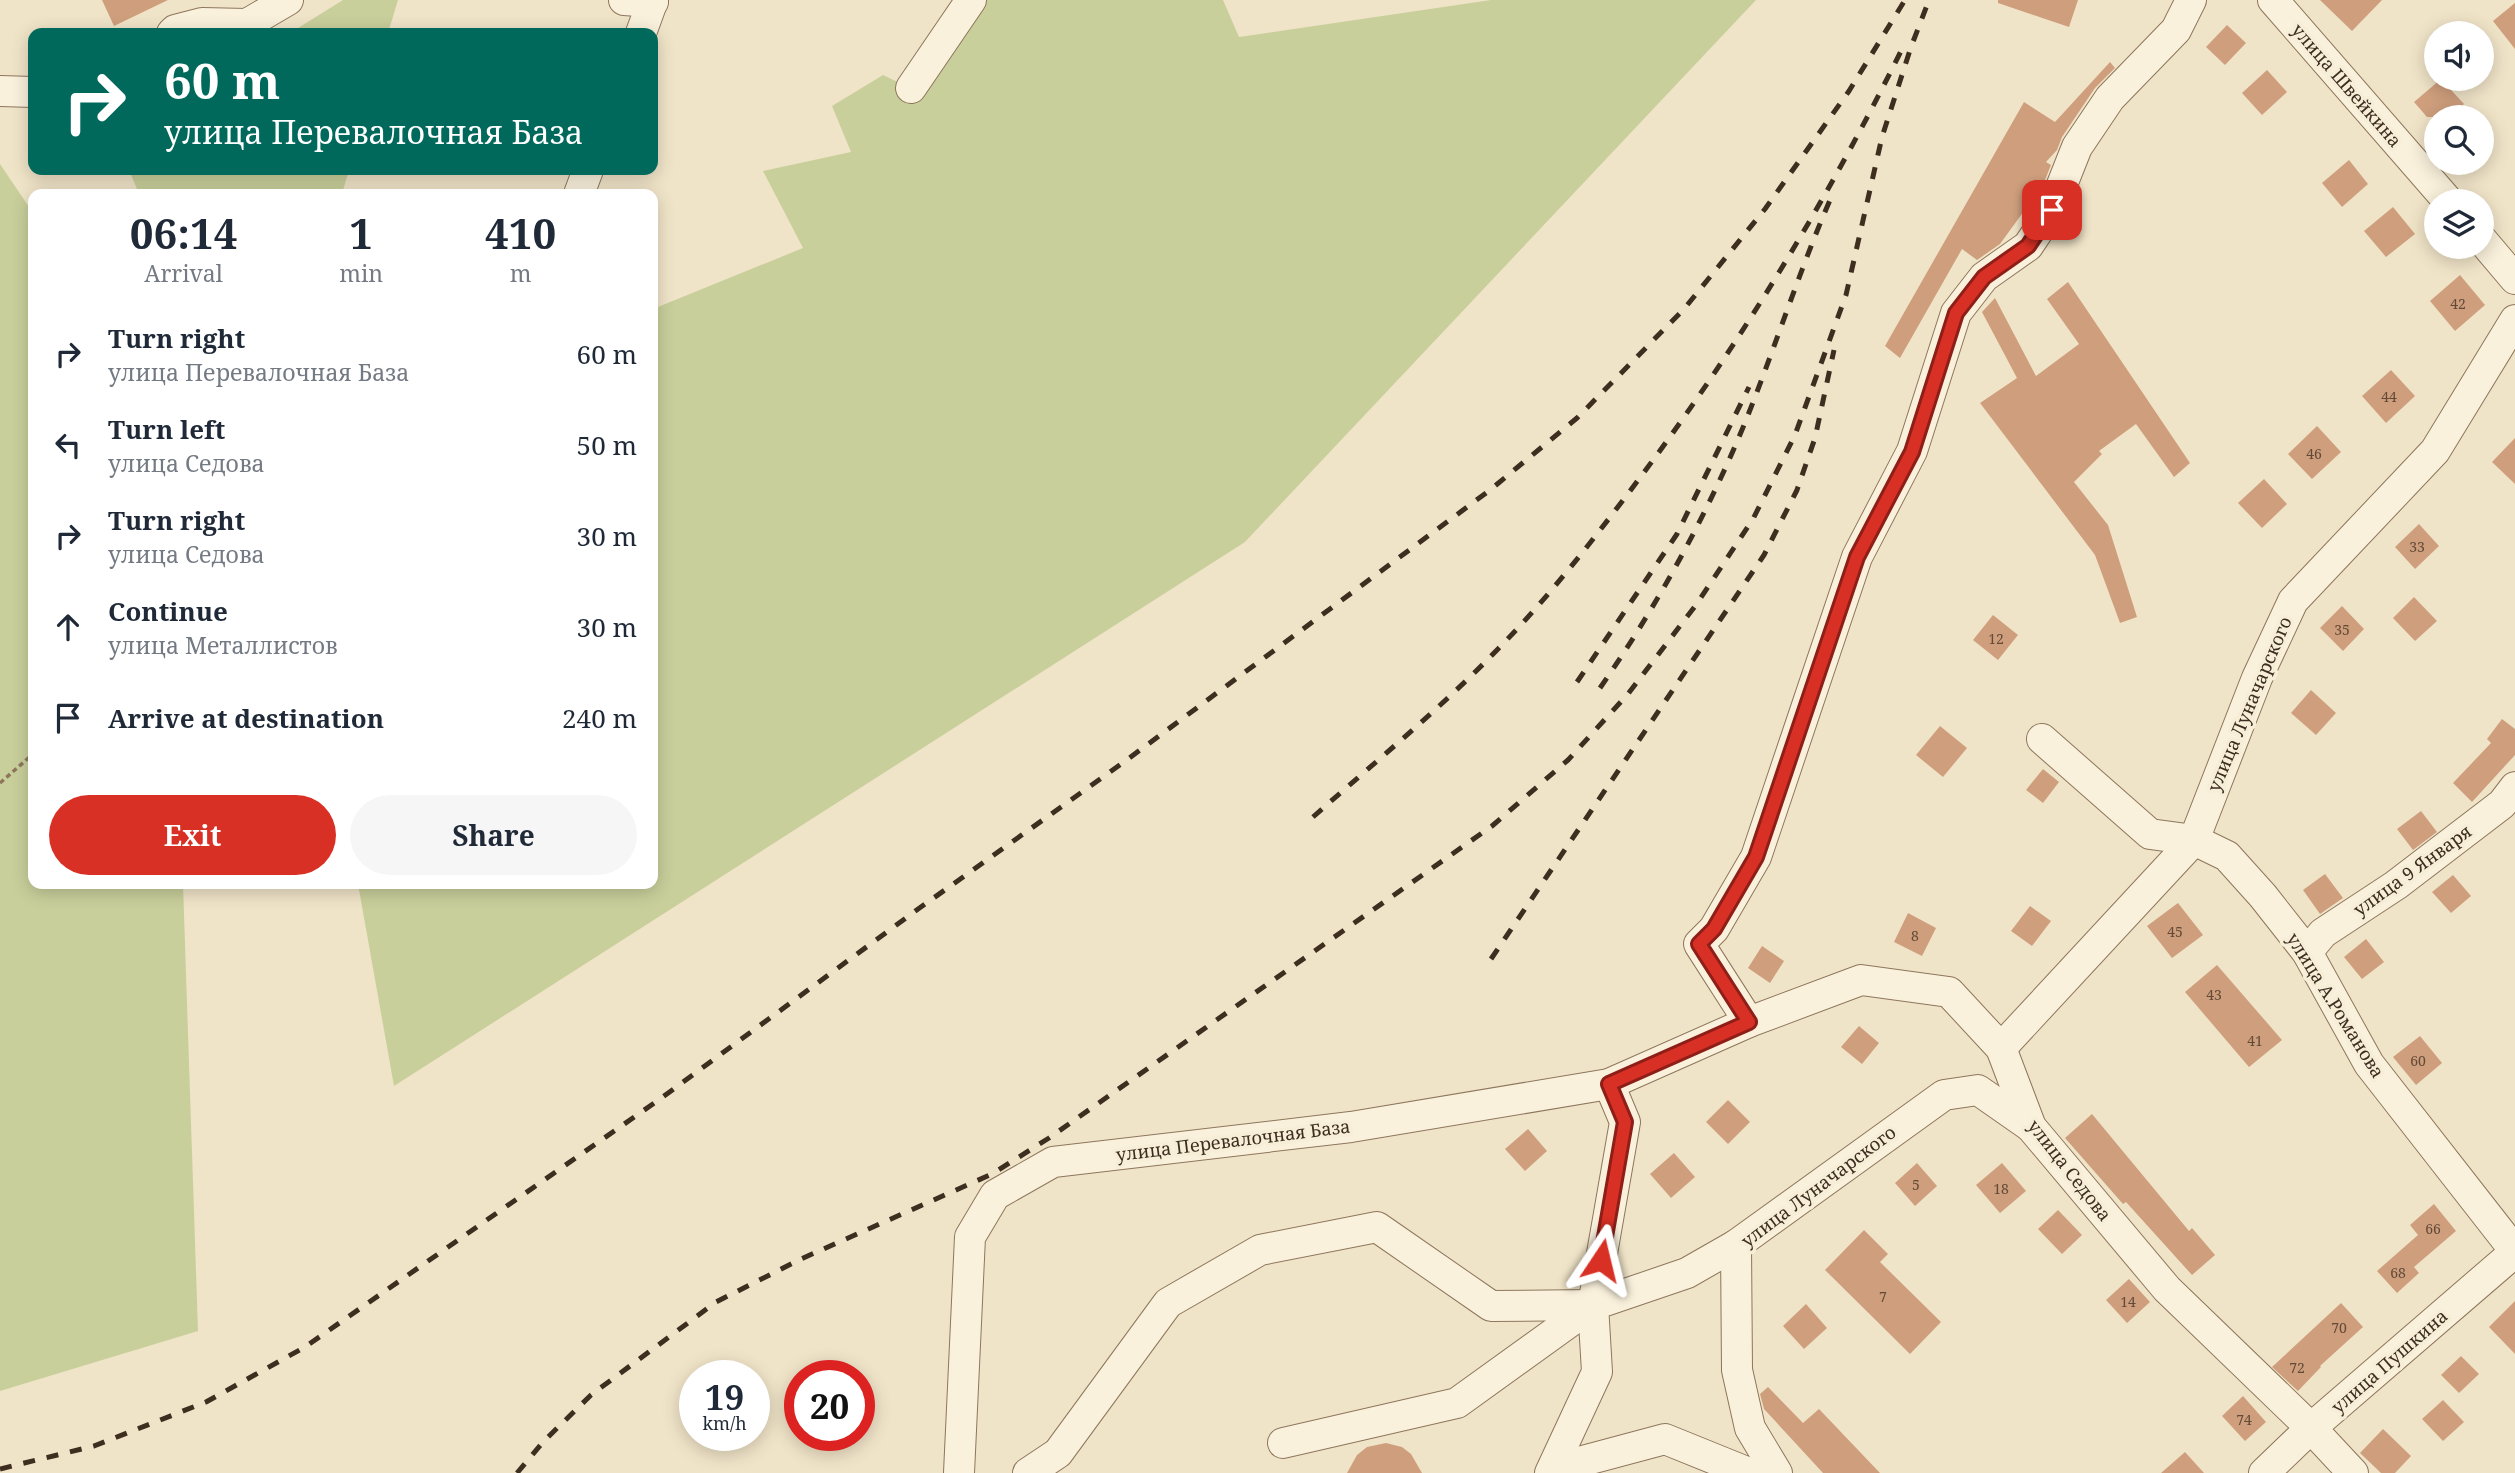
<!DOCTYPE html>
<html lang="en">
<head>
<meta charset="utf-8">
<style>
  :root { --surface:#fff; --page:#f6f6f7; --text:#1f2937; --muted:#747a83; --accent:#d93025 }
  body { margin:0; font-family:"Noto Serif",serif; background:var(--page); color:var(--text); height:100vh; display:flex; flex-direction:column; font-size:26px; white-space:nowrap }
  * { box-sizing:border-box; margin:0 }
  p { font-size:23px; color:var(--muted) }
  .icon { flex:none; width:38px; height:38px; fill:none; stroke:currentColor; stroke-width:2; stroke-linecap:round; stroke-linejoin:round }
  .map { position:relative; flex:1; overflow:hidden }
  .details { position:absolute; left:28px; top:189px; width:630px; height:700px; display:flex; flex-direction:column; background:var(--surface); border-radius:14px; box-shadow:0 4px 18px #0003 }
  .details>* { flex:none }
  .banner { position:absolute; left:28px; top:28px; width:630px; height:147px; border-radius:14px; box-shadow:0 4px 18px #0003; background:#00695c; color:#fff; overflow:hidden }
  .fabs { position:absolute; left:2424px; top:21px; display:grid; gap:14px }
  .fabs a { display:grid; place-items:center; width:70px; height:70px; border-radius:50%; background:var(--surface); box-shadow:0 4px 18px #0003; font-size:35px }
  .speed { position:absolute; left:679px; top:1360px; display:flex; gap:14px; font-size:35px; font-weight:700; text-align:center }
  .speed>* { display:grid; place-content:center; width:91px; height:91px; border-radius:50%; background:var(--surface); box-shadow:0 4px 18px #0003; line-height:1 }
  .speed small { font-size:18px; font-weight:400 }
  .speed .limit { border:10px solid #d22; background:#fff; color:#111 }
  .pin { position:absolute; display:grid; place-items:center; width:60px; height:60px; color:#fff; margin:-30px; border-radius:14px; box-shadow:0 4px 10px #0006 }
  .me { position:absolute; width:77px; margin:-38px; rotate:10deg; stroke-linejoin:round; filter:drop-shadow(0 0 5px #0008) }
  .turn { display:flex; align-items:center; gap:24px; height:147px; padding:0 21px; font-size:32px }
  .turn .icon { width:91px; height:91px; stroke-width:2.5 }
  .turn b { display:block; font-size:49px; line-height:60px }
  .eta { display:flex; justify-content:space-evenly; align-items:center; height:119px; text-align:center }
  .eta b { font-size:42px; font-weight:700; line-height:49px }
  .action { display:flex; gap:14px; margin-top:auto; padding:14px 21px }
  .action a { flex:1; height:80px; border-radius:42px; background:var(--accent); color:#fff; font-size:28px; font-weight:700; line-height:80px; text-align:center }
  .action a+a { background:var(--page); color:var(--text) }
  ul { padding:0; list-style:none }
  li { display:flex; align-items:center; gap:21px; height:91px; padding:0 21px }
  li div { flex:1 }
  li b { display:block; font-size:26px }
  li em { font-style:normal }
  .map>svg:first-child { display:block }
  .green { fill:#c9cf9b }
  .building { fill:#cf9f7d }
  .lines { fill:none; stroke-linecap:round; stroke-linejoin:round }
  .minor-casing { stroke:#8d765c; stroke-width:32 }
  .path { stroke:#8d765c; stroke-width:3.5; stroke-dasharray:5 3.5; stroke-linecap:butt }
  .minor { stroke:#faf1dc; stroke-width:30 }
  .rail { stroke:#3d2e20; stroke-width:5; stroke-dasharray:12 12; stroke-linecap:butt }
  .route-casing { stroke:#8d1f18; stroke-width:18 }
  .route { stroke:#d93025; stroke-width:12 }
  .labels { text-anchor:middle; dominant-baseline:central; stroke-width:7; stroke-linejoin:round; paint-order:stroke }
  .number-label { font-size:14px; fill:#624a37 }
  .street-label { font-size:18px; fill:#3d2e20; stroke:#f7eed8 }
</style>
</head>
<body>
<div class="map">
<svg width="2515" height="1473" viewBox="0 0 2515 1473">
  <rect width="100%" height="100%" fill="#f0e4c8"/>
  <g class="green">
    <path d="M343,0H398L388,33H290Z"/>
    <path d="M973,0H1223L1239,37L1491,0H1756L1245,542L394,1086L358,884H653V309L803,248L763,171L851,152L832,106L883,75L923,94Z"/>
    <path d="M0,164L33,213V884H183L198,1331L0,1391Z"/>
    <path d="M129,170H349L342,194H139Z"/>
  </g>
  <g class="building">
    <path d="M102,0H168L114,26Z"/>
    <path d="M1998,0H2078L2069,27L1998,3Z"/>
    <path d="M2320,0H2382L2352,31Z"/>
    <path d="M2515,3V49L2493,21Z"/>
    <path d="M2227,25L2246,43L2225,65L2206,47Z"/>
    <path d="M2110,62L2115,68L2095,88L2062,137L2057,150L2046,162L2051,165L2043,185L2000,244L1977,260L1962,249L1900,358L1885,346L2024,102L2055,122Z"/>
    <path d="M2267,70L2287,92L2262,115L2242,93Z"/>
    <path d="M2441,79L2464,104L2449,117H2427L2414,102Z"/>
    <path d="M2349,160L2368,184L2342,207L2322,183Z"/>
    <path d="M2393,207L2415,234L2386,257L2364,231Z"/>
    <path d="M2460,275L2485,305L2455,331L2430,301Z"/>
    <path d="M2068,282L2190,463L2174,477L2136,424L2099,451L2102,454L2074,482L2108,525L2137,617L2120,623L2095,555L1980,403L2017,378L1982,312L1995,298L2036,376L2079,344L2047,299Z"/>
    <path d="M2391,370L2415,396L2386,423L2362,396Z"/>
    <path d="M2317,426L2341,452L2312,479L2288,454Z"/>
    <path d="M2515,438V484L2492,462Z"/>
    <path d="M2264,479L2287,504L2262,528L2238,503Z"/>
    <path d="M2419,524L2439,546L2415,569L2395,547Z"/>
    <path d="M2414,597L2437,621L2415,641L2393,618Z"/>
    <path d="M2342,606L2364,629L2343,651L2320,628Z"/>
    <path d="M1993,615L2018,635L1998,660L1973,640Z"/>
    <path d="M2311,690L2336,713L2316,735L2291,713Z"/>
    <path d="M2502,719L2515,729V755L2472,802L2453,783L2491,743L2487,739Z"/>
    <path d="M1940,726L1967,748L1943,777L1916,755Z"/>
    <path d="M2043,769L2059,782L2043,803L2026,790Z"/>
    <path d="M2421,811L2437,832L2413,850L2397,829Z"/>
    <path d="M2325,874L2343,898L2320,914L2303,890Z"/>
    <path d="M2453,875L2471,896L2451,913L2432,892Z"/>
    <path d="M2178,903L2203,935L2172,958L2147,926Z"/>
    <path d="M2030,906L2051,921L2032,946L2011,931Z"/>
    <path d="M1908,913L1936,928L1922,956L1894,942Z"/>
    <path d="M2366,939L2384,962L2362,979L2344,957Z"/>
    <path d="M1762,946L1784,961L1770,983L1748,968Z"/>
    <path d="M2217,965L2282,1040L2249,1067L2185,992Z"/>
    <path d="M1859,1026L1879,1043L1862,1064L1841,1047Z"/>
    <path d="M2420,1036L2442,1063L2416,1085L2393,1057Z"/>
    <path d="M1728,1100L1750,1122L1728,1144L1706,1122Z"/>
    <path d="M2092,1114L2189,1231L2192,1228L2215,1255L2192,1275L2126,1202L2123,1204L2065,1138Z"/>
    <path d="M1528,1129L1547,1151L1525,1171L1505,1149Z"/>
    <path d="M1674,1153L1695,1177L1671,1198L1650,1174Z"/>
    <path d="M1917,1163L1937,1186L1915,1206L1895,1183Z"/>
    <path d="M2002,1163L2026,1191L2000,1213L1976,1185Z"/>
    <path d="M2434,1204L2456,1231L2414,1267L2419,1273L2397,1293L2377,1271L2418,1235L2410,1225Z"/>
    <path d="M2058,1210L2082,1235L2062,1254L2038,1229Z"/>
    <path d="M1864,1230L1888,1254L1880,1262L1941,1322L1910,1354L1825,1270Z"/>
    <path d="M2129,1279L2150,1302L2127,1323L2106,1300Z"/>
    <path d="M2515,1301V1354L2489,1327Z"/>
    <path d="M2341,1303L2363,1327L2320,1366L2321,1367L2298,1391L2272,1367Z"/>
    <path d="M1806,1304L1827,1328L1804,1349L1783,1326Z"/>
    <path d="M2461,1356L2479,1374L2459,1393L2441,1375Z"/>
    <path d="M1768,1387L1803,1423L1819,1409L1880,1473H1823L1764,1409L1760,1394Z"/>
    <path d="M2243,1396L2266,1422L2245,1441L2222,1416Z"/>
    <path d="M2443,1400L2464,1422L2443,1441L2422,1419Z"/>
    <path d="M2383,1429L2411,1456L2395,1473H2381L2360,1453Z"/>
    <path d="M1386,1443L1402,1447L1411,1454L1422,1473H1347L1357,1455L1367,1447Z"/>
    <path d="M2185,1452L2204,1473H2161Z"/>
  </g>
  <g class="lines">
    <defs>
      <g id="minor">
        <path d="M624,0L653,2"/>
        <path d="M2191,0L2176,30L2110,98L2077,147L2052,210L2028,246L1984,277L1956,313L1912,451L1857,557L1756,857L1714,929L1699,944L1749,1022L1861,980L1949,992L2001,1048L2031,1127L2167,1289L2311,1428L2353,1473"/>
        <path d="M2273,0L2448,201"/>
        <path d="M172,33L175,30L202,23L247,24L288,0"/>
        <path d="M641,33L653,0"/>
        <path d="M911,88L971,0"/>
        <path d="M0,91L33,92"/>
        <path d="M579,194L588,170"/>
        <path d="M2482,240L2515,279"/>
        <path d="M2042,739L2150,834L2194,840L2227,856L2263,896L2307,952L2369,1064L2515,1251"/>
        <path d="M2307,952L2323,933L2396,885L2502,804L2515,787"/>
        <path d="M2001,1048L2194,840L2257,678L2293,601L2435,451L2515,320"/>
        <path d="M1283,1443L1457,1403L1593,1305L1625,1122L1609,1084"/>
        <path d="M1553,1469L1665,1439L1749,1473"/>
        <path d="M959,1473L970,1237L995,1195L1053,1162L1351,1127L1609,1084L1749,1022"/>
        <path d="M1028,1473L1058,1453L1168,1303L1260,1250L1377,1227L1491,1306L1593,1305"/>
        <path d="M1550,1473L1597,1372L1593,1305L1687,1273L1736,1245"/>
        <path d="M1777,1473L1750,1428L1737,1370L1736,1245L1944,1095L1978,1090L2031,1127"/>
        <path d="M2264,1473L2311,1428L2515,1252"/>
      </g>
    </defs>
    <use href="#minor" class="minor-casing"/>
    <path class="path" d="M0,783L33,754"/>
    <use href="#minor" class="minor"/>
    <g class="rail">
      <path d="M1577,682L1677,534L1749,387"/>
      <path d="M1600,688C1657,606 1706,517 1744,425C1774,351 1798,274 1830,200"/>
      <path d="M1313,817C1375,762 1440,709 1497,650C1550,596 1597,535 1642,475C1742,341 1829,197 1903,47"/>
      <path d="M1491,959L1764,555L1797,490L1815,438L1834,350"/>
      <path d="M0,1469L94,1446L206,1402L305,1347L660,1099L914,912L1124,762L1490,490L1577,418L1684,309L1765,209L1849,91L1905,0"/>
      <path d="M517,1473L544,1441L591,1395L716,1302L801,1259L992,1174L1049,1138L1492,826L1568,760L1628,694L1696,605L1753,519L1795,435L1846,295L1882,137L1911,47L1929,0"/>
    </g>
  </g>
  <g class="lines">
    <defs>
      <path id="route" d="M1601,1260L1625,1122L1609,1084L1749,1022L1699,944L1714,929L1756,857L1857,557L1912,452L1956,313L1984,277L2028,246L2052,210"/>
    </defs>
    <use href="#route" class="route-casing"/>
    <use href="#route" class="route"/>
  </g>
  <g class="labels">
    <g class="number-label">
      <text x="2458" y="303">42</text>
      <text x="2389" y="396">44</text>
      <text x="2314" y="453">46</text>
      <text x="2417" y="546">33</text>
      <text x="2342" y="629">35</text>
      <text x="1996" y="638">12</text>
      <text x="2175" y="931">45</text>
      <text x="1915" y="935">8</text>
      <text x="2214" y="994">43</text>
      <text x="2255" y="1040">41</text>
      <text x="2418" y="1060">60</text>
      <text x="1916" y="1184">5</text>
      <text x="2001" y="1188">18</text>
      <text x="2433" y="1228">66</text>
      <text x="2398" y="1272">68</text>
      <text x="1883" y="1296">7</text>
      <text x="2128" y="1301">14</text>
      <text x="2339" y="1327">70</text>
      <text x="2297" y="1367">72</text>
      <text x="2244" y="1419">74</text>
    </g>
    <g class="street-label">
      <text transform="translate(2347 85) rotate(49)">улица Швейкина</text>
      <text transform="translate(2249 704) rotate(-67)">улица Луначарского</text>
      <text transform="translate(2412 870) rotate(-36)">улица 9 Января</text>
      <text transform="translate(2336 1005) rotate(58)">улица А.Романова</text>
      <text transform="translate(1233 1140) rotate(-7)">улица Перевалочная База</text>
      <text transform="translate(2070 1170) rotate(52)">улица Седова</text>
      <text transform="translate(1818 1186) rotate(-37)">улица Луначарского</text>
      <text transform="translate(2389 1361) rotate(-41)">улица Пушкина</text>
    </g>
  </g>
</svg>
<div class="fabs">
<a><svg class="icon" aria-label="sound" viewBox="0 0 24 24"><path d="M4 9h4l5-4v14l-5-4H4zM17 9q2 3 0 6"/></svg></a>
<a><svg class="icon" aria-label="search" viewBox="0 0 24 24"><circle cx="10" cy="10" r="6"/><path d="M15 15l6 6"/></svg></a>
<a><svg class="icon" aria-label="layers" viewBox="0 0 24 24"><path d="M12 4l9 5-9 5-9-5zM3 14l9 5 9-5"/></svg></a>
</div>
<div class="speed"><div>19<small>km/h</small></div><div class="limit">20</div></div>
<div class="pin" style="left:2052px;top:210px;background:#d93025"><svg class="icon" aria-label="arrive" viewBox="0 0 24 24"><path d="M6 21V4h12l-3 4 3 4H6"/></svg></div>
<svg class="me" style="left:1601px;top:1260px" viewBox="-20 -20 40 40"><path d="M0-17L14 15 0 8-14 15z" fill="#d93025" stroke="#fff" stroke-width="4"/></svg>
<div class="banner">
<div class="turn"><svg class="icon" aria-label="right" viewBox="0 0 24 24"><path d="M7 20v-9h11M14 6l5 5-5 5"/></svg><div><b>60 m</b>улица Перевалочная База</div></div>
</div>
<section class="details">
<div class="eta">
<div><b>06:14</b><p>Arrival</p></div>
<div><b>1</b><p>min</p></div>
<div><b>410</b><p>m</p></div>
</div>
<ul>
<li><svg class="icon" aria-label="right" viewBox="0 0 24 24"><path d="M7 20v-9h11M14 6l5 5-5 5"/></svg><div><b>Turn right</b><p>улица Перевалочная База</p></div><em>60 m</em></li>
<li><svg class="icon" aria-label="left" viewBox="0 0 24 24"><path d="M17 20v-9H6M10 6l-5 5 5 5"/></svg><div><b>Turn left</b><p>улица Седова</p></div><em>50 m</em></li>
<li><svg class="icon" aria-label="right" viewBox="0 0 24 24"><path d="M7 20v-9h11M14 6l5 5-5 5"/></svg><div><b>Turn right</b><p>улица Седова</p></div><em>30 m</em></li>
<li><svg class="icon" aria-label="ahead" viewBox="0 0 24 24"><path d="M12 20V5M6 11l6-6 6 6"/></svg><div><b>Continue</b><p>улица Металлистов</p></div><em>30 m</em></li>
<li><svg class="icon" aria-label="arrive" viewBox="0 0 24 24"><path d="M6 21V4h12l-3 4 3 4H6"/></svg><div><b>Arrive at destination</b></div><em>240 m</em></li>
</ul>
<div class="action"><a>Exit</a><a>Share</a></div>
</section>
</div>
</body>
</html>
